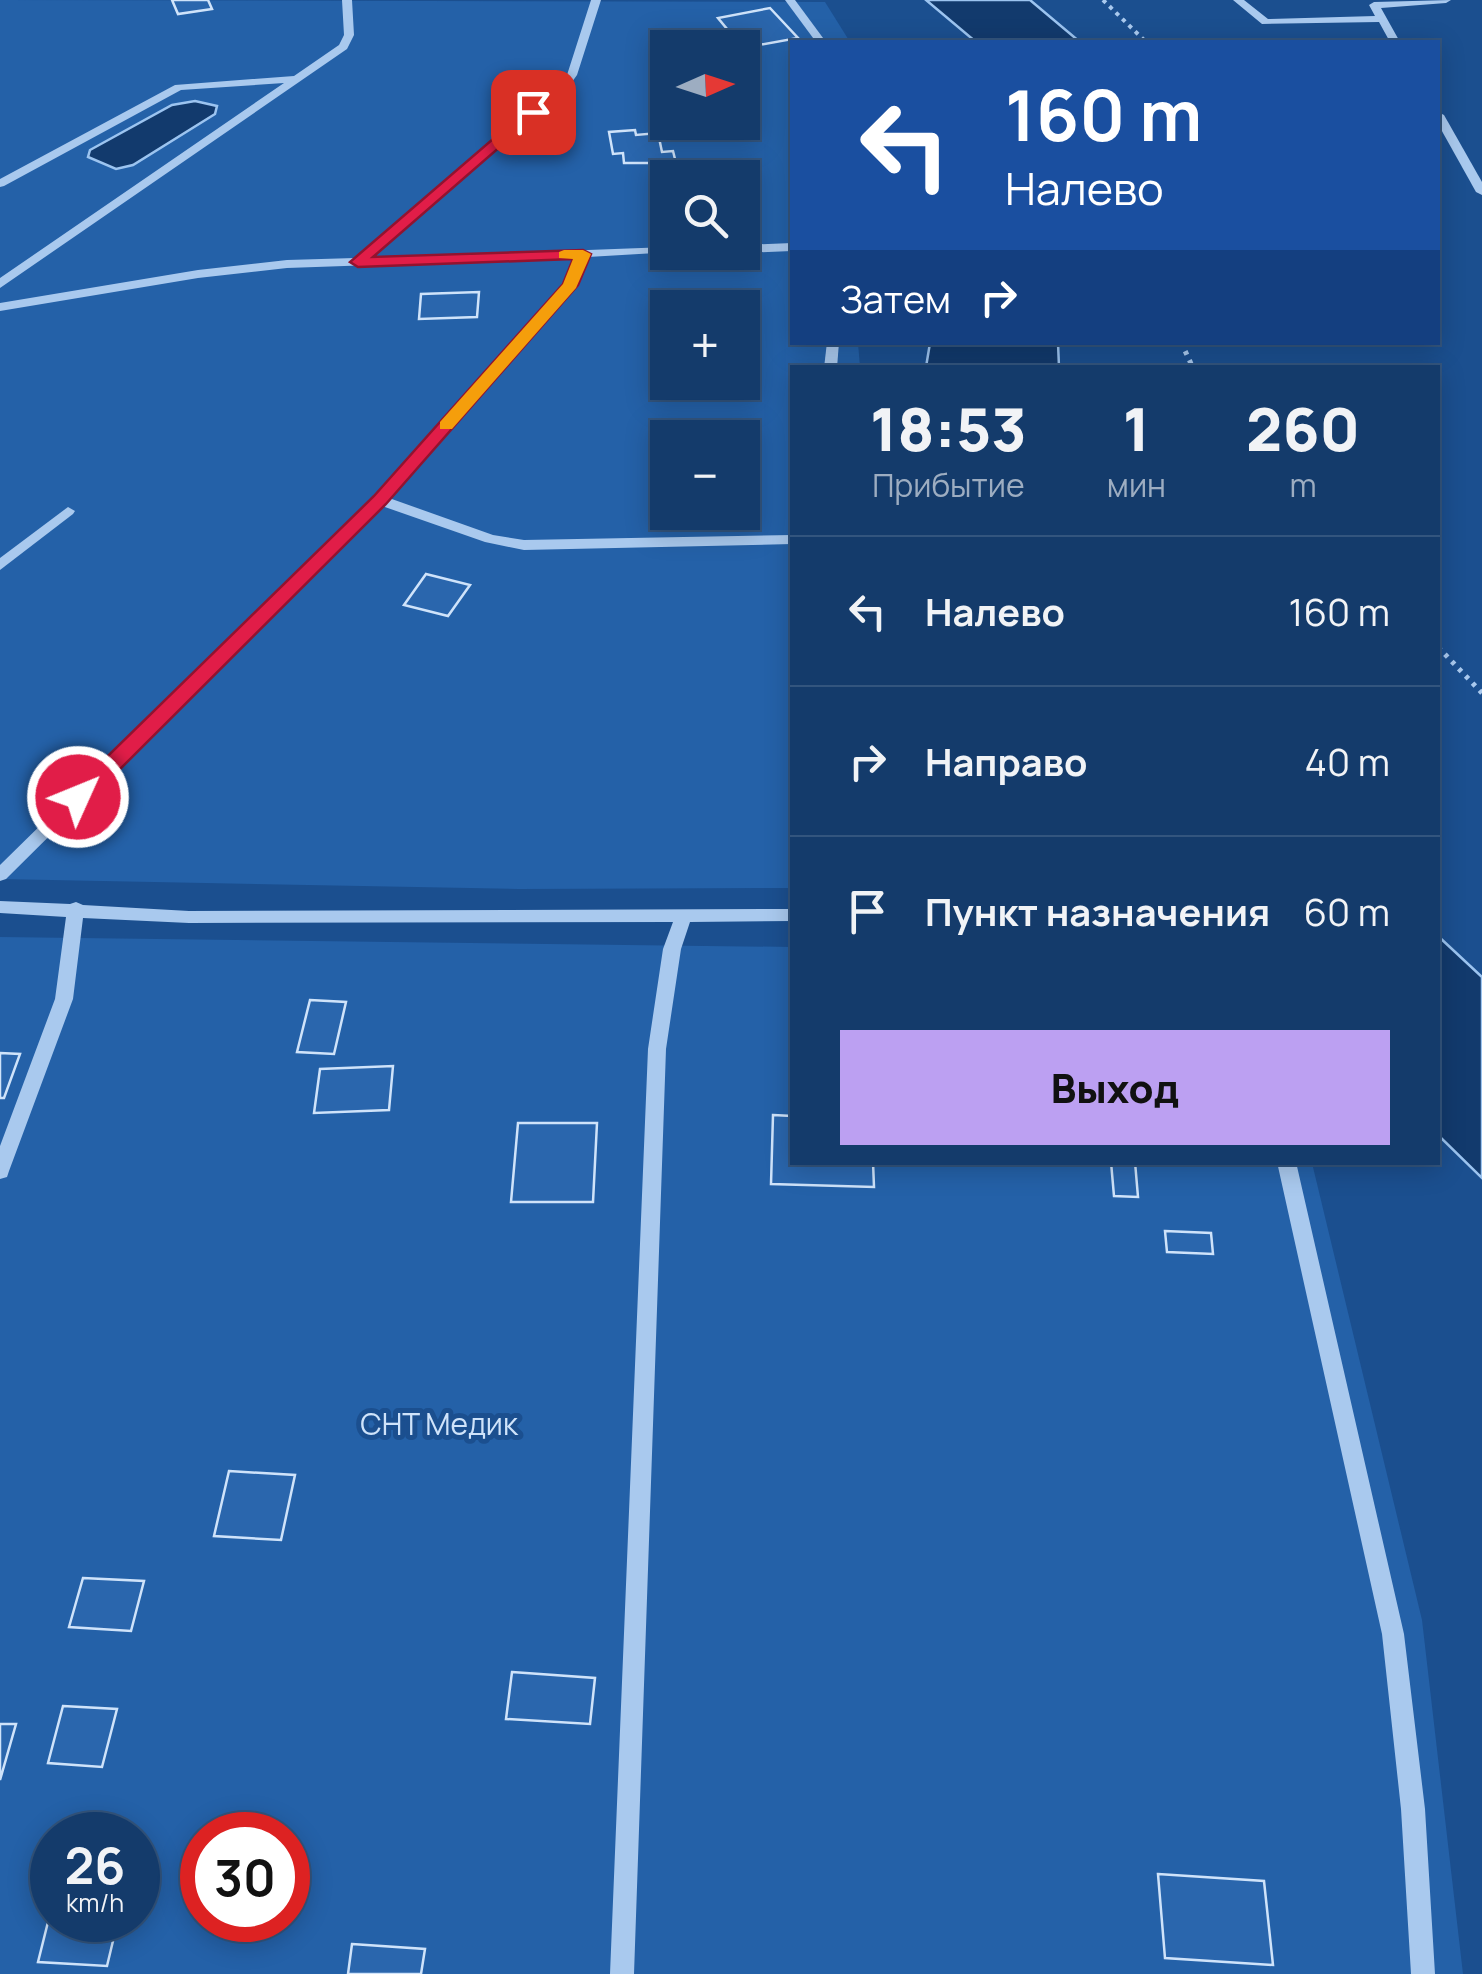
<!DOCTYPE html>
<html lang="ru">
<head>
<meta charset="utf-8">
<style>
  :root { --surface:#143b6b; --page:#1d4271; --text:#f1f3f6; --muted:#9dadc1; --line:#33557e; --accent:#bca0f2 }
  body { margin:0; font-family:Manrope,sans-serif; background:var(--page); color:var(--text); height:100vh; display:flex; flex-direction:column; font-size:38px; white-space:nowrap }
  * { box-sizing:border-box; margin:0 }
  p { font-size:32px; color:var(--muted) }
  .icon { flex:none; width:55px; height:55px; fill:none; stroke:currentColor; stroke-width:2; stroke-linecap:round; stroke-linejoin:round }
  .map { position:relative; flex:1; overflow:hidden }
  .panel { position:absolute; left:790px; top:365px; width:650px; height:800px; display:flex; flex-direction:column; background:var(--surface); border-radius:0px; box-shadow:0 5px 25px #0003,0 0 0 2px var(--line) }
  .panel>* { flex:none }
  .hud { position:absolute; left:790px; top:40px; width:650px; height:305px; border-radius:0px; box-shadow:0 5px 25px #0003,0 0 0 2px var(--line); background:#1a4fa0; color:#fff; overflow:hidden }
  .needle { width:65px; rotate:87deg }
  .buttons { position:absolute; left:650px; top:30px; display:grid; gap:20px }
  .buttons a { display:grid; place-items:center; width:110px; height:110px; border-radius:0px; background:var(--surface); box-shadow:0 5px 25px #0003,0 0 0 2px var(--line); font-size:50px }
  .speed { position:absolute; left:30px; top:1812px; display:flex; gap:20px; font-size:50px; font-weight:700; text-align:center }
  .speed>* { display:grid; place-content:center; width:130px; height:130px; border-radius:50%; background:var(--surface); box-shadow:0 5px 25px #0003,0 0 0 2px var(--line); line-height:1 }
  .speed small { font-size:25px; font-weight:400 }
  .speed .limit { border:15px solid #d22; background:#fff; color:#111 }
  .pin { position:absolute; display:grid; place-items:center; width:85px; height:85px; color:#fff; margin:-42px; border-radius:20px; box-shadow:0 5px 15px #0006 }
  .me { position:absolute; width:110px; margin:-55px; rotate:46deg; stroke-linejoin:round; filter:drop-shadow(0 0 8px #0008) }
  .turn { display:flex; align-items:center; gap:35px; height:210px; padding:0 50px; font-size:45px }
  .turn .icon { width:130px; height:130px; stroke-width:2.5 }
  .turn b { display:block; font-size:70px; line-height:85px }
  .then { display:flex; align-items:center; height:95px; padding:0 50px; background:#0003; gap:20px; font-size:38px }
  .eta { display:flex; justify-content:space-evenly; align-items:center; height:170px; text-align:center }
  .eta b { font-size:60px; font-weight:800; line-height:70px }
  .action { display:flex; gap:20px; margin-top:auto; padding:20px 50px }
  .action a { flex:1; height:115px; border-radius:0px; background:var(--accent); color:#111; font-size:40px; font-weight:800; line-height:115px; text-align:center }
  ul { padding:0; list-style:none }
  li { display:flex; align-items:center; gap:30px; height:150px; padding:0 50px; border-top:2px solid var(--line) }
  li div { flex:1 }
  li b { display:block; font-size:38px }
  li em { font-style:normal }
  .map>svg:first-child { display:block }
  .green { fill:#2461a8; fill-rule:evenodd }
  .water { fill:#123a6d; stroke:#9cc4f0; stroke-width:2.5 }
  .building { fill:#2a66ad; stroke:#cfe3fa; stroke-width:2.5 }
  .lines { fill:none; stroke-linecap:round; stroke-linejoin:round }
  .path-far1 { stroke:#a9c9ee; stroke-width:4; stroke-dasharray:4 5; stroke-linecap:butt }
  .path { stroke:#a9c9ee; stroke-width:5; stroke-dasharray:4 6; stroke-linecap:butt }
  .minor { fill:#a9c9ee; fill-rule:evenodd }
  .route { fill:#e11d48; stroke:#92132f; stroke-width:2.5 }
  .slow { fill:#f59e0b }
  .labels { text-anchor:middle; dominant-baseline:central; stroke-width:10; stroke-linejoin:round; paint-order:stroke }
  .park-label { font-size:30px; fill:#cfe3fa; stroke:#1b4f8f }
</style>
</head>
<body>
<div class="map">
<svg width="1482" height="1974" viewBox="0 0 1482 1974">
  <rect width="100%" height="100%" fill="#1b4f8f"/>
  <g class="green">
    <path d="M0,0L825,2L850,42H792V342L858,343L860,367L792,368V888L518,889L0,879ZM668,48H742V122H668ZM668,178H742V252H668ZM668,308H742V382H668ZM668,438H742V512H668Z"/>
    <path d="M0,937L792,947V1162L1312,1163L1422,1620L1463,1974H0ZM52,1835H138V1920H52ZM202,1835H288V1920H202Z"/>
  </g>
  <g class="water">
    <path d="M926,0H1030L1080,42H976Z"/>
    <path d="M195,101L217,106L215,114L133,165L116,169L88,157L90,150L172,105Z"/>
    <path d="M930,343H1058L1059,367H926Z"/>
    <path d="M1438,936L1482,977V1178L1438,1135Z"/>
  </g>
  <g class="building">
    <path d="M172,0H208L212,9L178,14Z"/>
    <path d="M770,8L798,38L742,48H713L701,34L727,29L718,18Z"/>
    <path d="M635,130L636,135L658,133L662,152L673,151L676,163H624L623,153L613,154L609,132Z"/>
    <path d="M479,292L477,317L419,319L421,294Z"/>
    <path d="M426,574L470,585L448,616L404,605Z"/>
    <path d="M310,1000L346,1002L334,1054L297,1052Z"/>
    <path d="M0,1053L20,1054L4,1098H0Z"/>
    <path d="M393,1066L389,1110L314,1113L320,1069Z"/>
    <path d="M773,1115L792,1116V1162H873L874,1187L771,1184Z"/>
    <path d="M518,1123H597L593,1202H511Z"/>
    <path d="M1111,1162H1135L1138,1197L1114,1196Z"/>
    <path d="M1165,1231L1211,1233L1213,1254L1167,1252Z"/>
    <path d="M229,1471L295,1475L281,1540L214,1536Z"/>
    <path d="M83,1578L144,1581L131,1631L69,1627Z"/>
    <path d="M512,1672L595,1678L590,1724L506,1719Z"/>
    <path d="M63,1706L117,1709L102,1767L48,1763Z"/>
    <path d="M0,1724H16L0,1780Z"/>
    <path d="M1158,1874L1264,1881L1273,1965L1165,1958Z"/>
    <path d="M52,1906V1920H118L107,1966L38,1962Z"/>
    <path d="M352,1944L425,1949L421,1974H348Z"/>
  </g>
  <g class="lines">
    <path class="path-far1" d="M1103,0L1146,42"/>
    <g class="path">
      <path d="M1181,342L1193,368"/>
      <path d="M1438,647L1482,693"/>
    </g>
    <g class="minor">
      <path d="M342,0H352L354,35L347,49L0,288V278L284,83L181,90L4,186L0,187V179L175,85L294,76L339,45L344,35Z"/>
      <path d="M591,0H601L577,75L567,89L371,258L668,247V252H673L588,257L574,288L389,498L493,535L524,540L792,535V544L524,550L485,542L382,506L6,879L0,881V865L375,497L564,284L575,258L287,268L198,278L0,311V303L198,270L287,260L355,258L559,85L567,75Z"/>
      <path d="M785,0H795L826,42H816Z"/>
      <path d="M1233,0H1244L1268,19L1375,16L1369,5L1374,2L1451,0L1446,3L1381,8L1400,42H1390L1379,22L1262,24Z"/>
      <path d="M1438,112L1444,115L1482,182V195L1476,192L1438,124Z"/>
      <path d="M792,243V251L742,253V245Z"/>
      <path d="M827,342H839L837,368H824Z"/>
      <path d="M68,507L75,511L73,514L0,570V558Z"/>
      <path d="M0,901L70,904L76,902L83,905L189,911L792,909V921L690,922L681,949L666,1049L634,1974H610L648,1049L663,949L673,922L189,923L83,918L73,999L9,1171L7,1177L0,1179V1146L55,999L66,917L0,913Z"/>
      <path d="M1277,1162H1296L1404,1634L1425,1809L1435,1974H1411L1401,1809L1382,1634Z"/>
    </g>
  </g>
  <path class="route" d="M528,109L540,112L373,257L583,250L591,254L578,285L386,504L86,803H71L68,797L71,792L374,496L563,284L573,259L358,267L350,262Z"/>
  <path class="slow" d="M564,250H583L591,254L576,288L452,429H440V422L563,284L573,259L559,258V252Z"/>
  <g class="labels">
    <g class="park-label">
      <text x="439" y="1423">СНТ Медик</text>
    </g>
  </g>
</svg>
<div class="buttons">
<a><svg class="needle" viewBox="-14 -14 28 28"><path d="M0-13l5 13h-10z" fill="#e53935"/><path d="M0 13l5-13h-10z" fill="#9dadc1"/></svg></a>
<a><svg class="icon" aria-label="search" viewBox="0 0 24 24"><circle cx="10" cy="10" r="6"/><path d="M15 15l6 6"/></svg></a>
<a>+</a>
<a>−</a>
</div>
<div class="speed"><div>26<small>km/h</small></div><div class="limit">30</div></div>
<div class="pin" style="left:533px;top:112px;background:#d93025"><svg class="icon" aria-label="arrive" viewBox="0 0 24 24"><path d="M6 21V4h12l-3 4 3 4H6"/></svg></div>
<svg class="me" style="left:78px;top:797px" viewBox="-20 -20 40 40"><circle r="17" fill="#e11d48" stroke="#fff" stroke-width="3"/><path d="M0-11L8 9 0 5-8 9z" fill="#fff"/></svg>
<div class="hud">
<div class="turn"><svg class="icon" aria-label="left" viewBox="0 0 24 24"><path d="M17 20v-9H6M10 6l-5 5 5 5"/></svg><div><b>160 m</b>Налево</div></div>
<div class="then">Затем<svg class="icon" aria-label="right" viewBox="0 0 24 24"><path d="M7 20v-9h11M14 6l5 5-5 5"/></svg></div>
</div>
<section class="panel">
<div class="eta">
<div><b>18:53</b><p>Прибытие</p></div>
<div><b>1</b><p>мин</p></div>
<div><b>260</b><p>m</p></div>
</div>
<ul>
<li><svg class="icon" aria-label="left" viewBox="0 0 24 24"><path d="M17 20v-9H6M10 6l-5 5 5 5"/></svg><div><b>Налево</b></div><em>160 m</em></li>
<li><svg class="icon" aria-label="right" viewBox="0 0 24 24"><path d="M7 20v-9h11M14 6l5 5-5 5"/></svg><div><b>Направо</b></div><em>40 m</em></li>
<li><svg class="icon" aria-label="arrive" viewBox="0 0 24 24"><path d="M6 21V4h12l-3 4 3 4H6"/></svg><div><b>Пункт назначения</b></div><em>60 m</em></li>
</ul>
<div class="action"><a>Выход</a></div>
</section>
</div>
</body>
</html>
